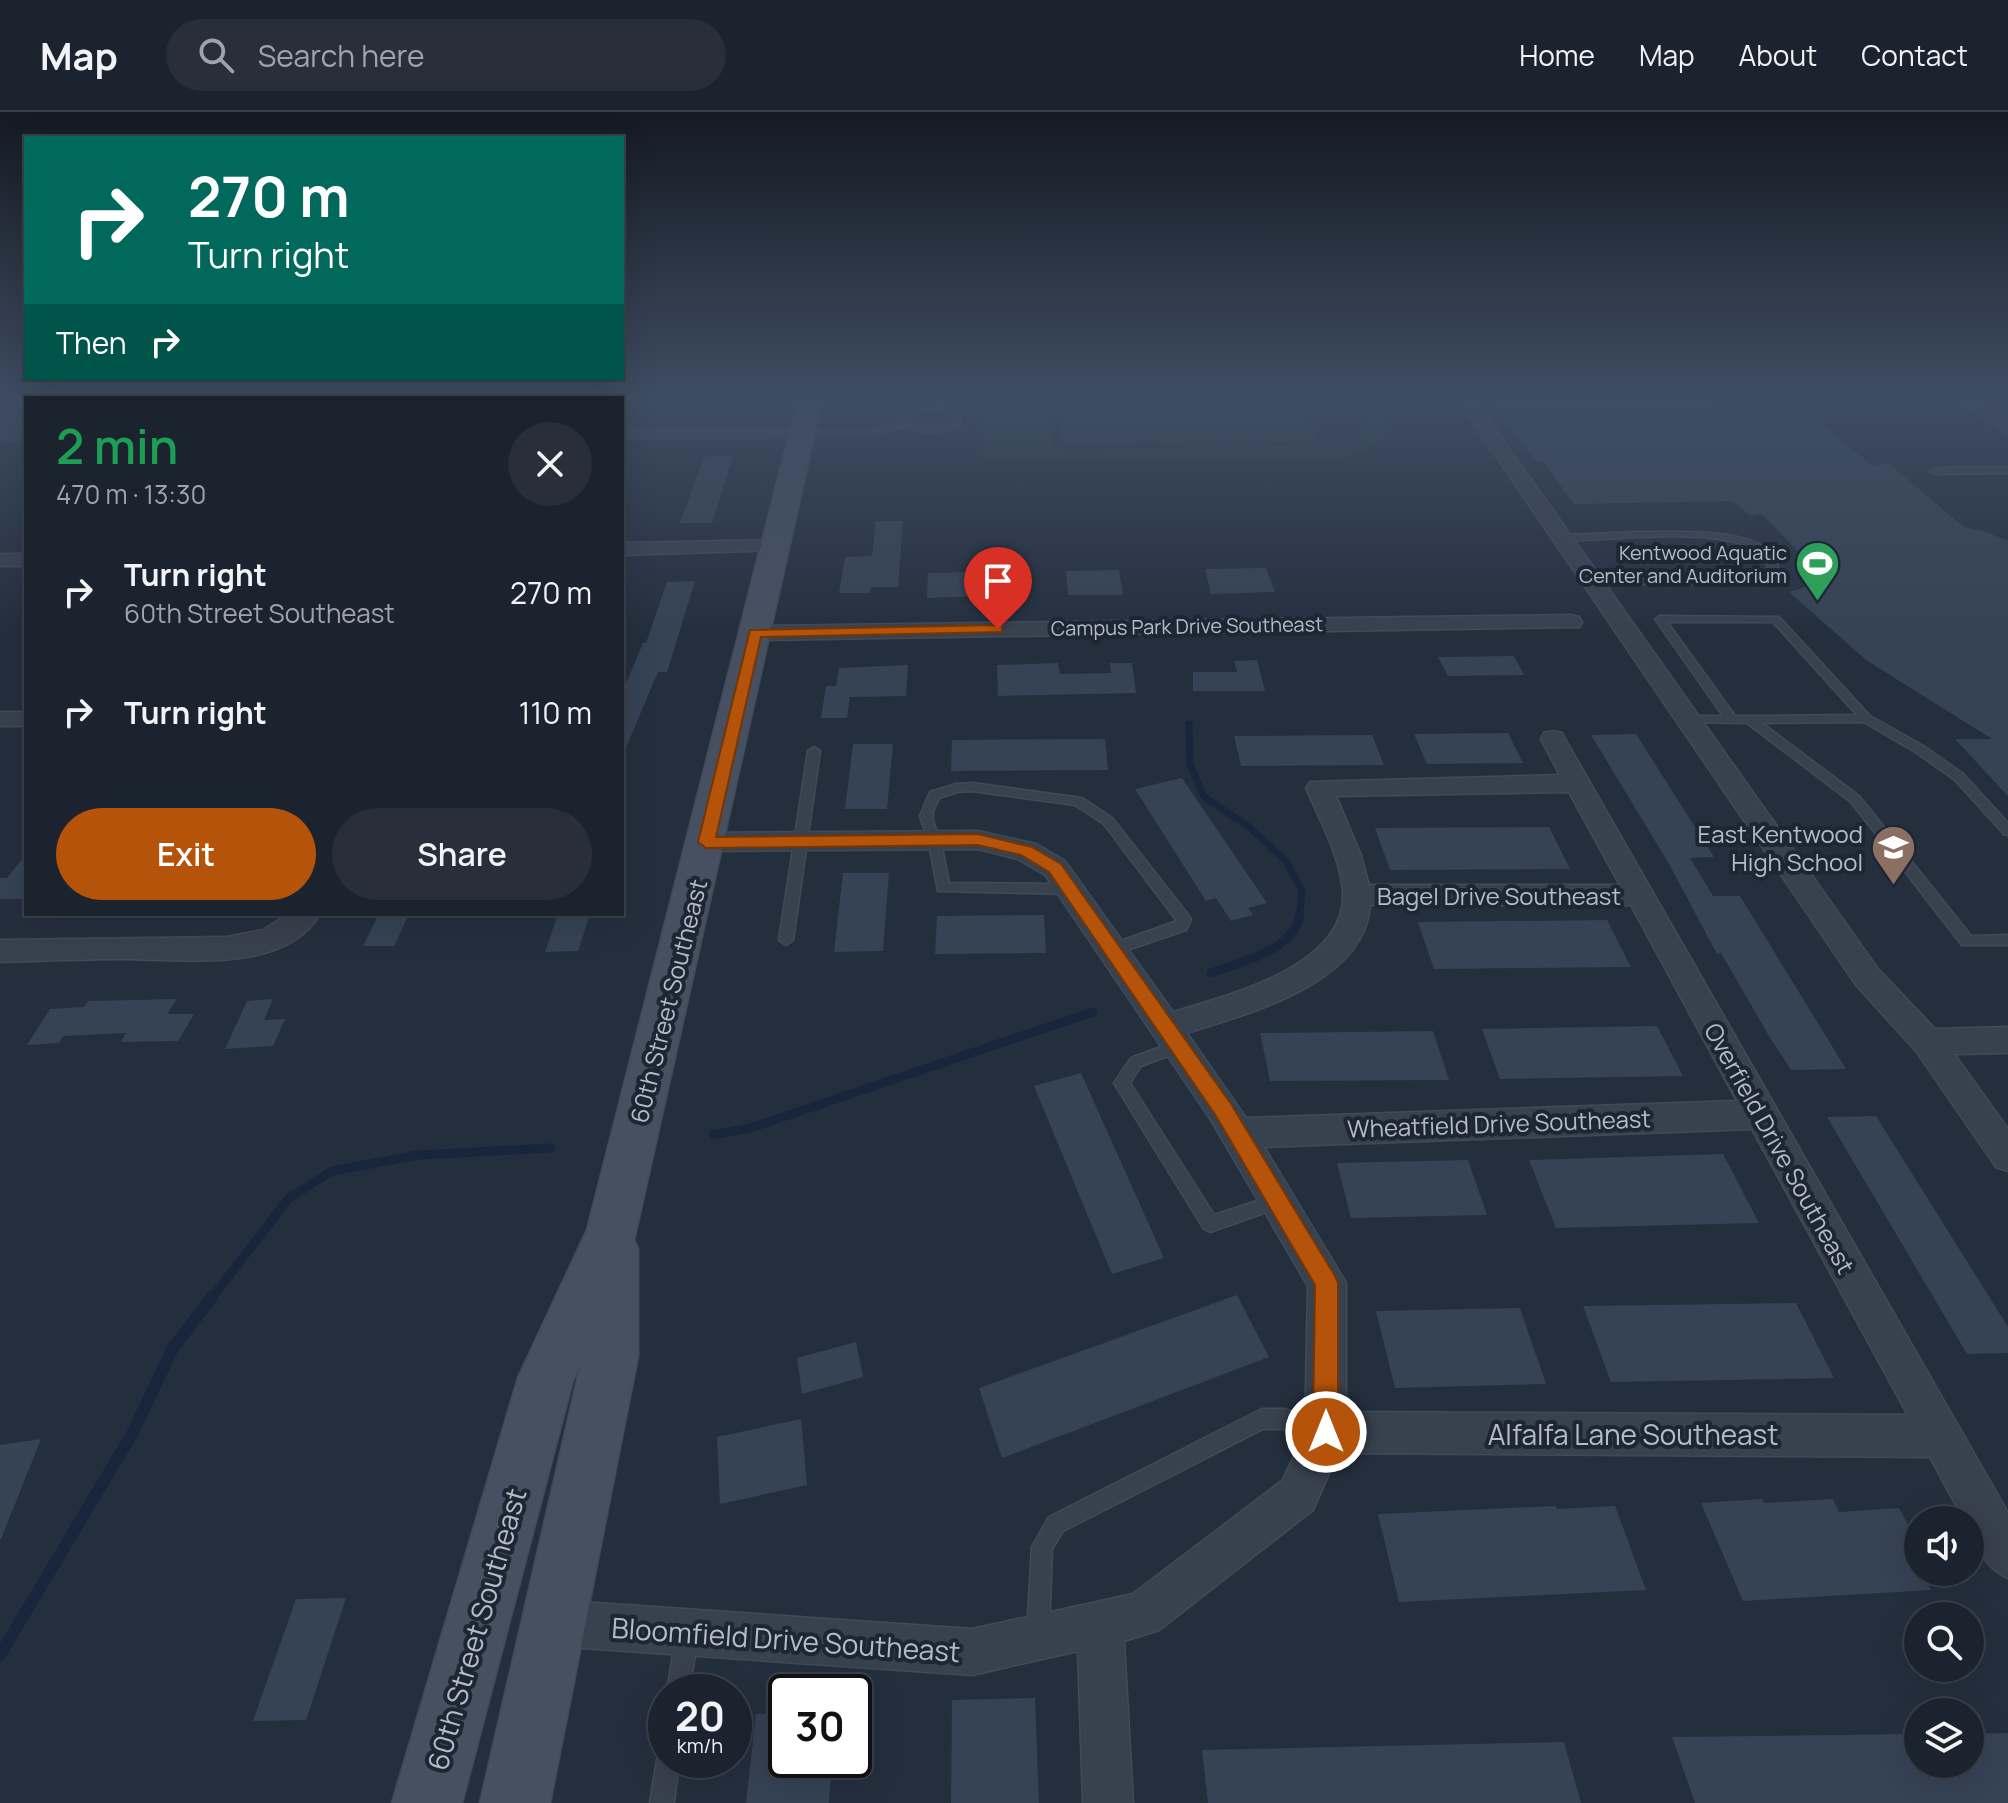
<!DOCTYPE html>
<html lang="en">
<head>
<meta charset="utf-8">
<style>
  :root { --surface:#1b232e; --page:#282f3a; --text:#f1f3f6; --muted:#a0a4aa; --line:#39404a; --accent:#b45309 }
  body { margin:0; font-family:Manrope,sans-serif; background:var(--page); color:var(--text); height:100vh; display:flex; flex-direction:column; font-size:30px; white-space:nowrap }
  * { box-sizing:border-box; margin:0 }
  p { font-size:26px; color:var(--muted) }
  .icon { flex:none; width:44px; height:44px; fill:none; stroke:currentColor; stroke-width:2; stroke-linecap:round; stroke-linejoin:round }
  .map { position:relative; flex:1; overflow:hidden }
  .panel { position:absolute; left:24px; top:284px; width:600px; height:520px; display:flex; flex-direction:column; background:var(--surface); border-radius:0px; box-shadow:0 8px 32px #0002,0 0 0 2px var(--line) }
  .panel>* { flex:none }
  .hud { position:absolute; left:24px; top:24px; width:600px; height:244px; border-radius:0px; box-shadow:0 8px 32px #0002,0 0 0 2px var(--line); background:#00695c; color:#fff; overflow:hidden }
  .tools { position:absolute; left:1904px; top:1394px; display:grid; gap:16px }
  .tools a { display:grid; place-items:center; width:80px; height:80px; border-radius:50%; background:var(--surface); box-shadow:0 8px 32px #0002,0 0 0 2px var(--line); font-size:40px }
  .speed { position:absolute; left:648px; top:1562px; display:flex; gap:16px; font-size:40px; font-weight:700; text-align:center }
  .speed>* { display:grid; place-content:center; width:104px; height:104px; border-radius:50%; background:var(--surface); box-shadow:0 8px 32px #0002,0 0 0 2px var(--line); line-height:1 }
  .speed small { font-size:20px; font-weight:400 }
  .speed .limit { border:4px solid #111; border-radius:12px; background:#fff; color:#111 }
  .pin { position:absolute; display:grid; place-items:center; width:68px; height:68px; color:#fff; margin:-82px -34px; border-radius:50% 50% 50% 0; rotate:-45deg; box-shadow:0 0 8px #0007 }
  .pin .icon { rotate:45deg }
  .me { position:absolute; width:88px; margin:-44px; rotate:0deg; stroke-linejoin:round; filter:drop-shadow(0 0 6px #0008) }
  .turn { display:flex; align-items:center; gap:28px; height:168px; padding:0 32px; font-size:36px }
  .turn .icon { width:104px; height:104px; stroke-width:2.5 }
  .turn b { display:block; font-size:56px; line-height:68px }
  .then { display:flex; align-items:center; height:76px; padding:0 32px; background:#0003; gap:16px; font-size:30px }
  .round { display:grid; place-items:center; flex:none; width:84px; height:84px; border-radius:42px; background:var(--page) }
  .summary { display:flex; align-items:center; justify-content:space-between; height:136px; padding:0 32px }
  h1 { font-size:48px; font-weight:600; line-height:60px; color:#1e9e55 }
  .button { display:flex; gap:16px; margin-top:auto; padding:16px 32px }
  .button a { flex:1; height:92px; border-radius:48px; background:var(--accent); color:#fff; font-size:32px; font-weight:600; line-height:92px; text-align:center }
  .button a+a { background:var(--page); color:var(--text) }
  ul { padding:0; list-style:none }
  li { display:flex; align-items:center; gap:24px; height:120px; padding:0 32px }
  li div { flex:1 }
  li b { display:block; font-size:30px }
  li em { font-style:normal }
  header { display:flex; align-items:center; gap:48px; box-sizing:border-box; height:112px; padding:0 40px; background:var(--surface); border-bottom:2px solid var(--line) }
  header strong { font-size:38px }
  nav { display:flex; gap:44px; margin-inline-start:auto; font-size:28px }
  .search { width:560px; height:72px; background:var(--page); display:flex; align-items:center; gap:20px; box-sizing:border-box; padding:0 28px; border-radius:44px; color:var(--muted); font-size:30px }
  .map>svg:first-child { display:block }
  .green { fill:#263c3f }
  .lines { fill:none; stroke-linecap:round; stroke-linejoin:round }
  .stream-far2 { stroke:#17263c; stroke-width:7 }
  .stream-far1 { stroke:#17263c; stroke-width:9 }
  .stream { stroke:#17263c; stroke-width:12 }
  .building { fill:#364354 }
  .lane-casing { stroke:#414a57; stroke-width:3 }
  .street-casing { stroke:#414a57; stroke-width:3 }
  .secondary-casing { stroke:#414a57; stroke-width:3 }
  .lane { fill:#38414e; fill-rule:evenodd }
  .street { fill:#38414e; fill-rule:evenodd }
  .secondary { fill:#465061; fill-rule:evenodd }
  .route { fill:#b45309; stroke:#753606; stroke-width:2 }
  .labels { text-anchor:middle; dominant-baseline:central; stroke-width:8; stroke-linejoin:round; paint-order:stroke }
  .far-poi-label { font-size:20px; fill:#b4bcc9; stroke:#1d2633; text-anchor:end }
  .far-street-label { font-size:20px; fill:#b4bcc9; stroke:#1d2633 }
  .poi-label { font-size:24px; fill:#b4bcc9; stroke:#1d2633; text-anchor:end }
  .street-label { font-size:24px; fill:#b4bcc9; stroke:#1d2633 }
  .near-street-label { font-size:28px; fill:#b4bcc9; stroke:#1d2633 }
</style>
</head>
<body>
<header>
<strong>Map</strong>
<div class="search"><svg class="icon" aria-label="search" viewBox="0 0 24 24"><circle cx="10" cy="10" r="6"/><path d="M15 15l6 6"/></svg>Search here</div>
<nav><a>Home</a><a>Map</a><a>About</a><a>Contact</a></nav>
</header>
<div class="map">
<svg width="2008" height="1691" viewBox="0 0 2008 1691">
  <rect width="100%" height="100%" fill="#242f3e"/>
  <g class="green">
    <path d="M995,284H1048L1053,335L1069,337L1332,333L1357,323L1364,310L1357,297L1333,284C1358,284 1380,285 1389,313C1383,335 1357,343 1337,347L983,349V300Z"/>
    <path d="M1057,284H1299L1320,330L1062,331Z"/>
  </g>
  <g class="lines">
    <path class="stream-far2" d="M1189,612L1190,652L1204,685L1249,715L1285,748L1302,778L1300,802"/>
    <g class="stream-far1">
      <path d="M1211,861C1240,850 1298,838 1300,800"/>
      <path d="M713,1023L750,1016L1093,900"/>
      <path d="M211,1187L289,1086L332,1059L418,1043L551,1036"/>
    </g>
    <path class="stream" d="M0,1543L132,1322L173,1236L212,1185"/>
  </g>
  <g class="building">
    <path d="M1709,286L1726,303L1811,301L1871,353L1889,352L1964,415L1984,419L2008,429V684L1955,627H1992L1866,548L1789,480L1826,468L1762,402L1752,404L1731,389L1574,392L1543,350H1536L1491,289Z"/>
    <path d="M26,292V325L19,330L0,329V303Z"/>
    <path d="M733,344L712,411H680L704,345Z"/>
    <path d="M876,409H903L898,475H871L870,481H839L845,445L872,444Z"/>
    <path d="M1266,456L1275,480L1211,482L1205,457Z"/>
    <path d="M1119,458L1123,483H1068L1066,459Z"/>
    <path d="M964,460H985V484L927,486L928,461Z"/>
    <path d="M695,469L667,560H658L622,645V581L643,531H646L667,470Z"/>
    <path d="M1514,544L1524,563L1448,564L1438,545Z"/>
    <path d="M1257,548L1265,579H1193V560H1237L1234,549Z"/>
    <path d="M1058,551L1060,562L1111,561L1110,551H1132L1136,581L998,584L997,553Z"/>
    <path d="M908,553L906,584L850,585L847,606H821L826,574H836L839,556Z"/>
    <path d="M1508,621L1523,651L1427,652L1414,622Z"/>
    <path d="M1636,622L1714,745L1690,746L1713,784H1740L1846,957L1791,958L1769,924L1721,841L1717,842L1669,752L1591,623Z"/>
    <path d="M1372,623L1384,653L1241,654L1234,624Z"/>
    <path d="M1105,627L1108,658L951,659L952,628Z"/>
    <path d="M853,632H893L887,697H845Z"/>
    <path d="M1182,666L1267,791L1248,796L1253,803L1231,809L1216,786L1206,789L1135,677Z"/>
    <path d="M1549,715L1570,757L1390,758L1375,716Z"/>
    <path d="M26,742V780L21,787H0V766H7Z"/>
    <path d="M843,761H889L883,839L834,840Z"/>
    <path d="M379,802H409L394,834H363Z"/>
    <path d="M558,802H590L578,839L545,840Z"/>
    <path d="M1044,803L1046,841L935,842L937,804Z"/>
    <path d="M1607,808L1631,855L1434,857L1418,810Z"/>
    <path d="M177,887L167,902H194L178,929L121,930L126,921L63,924L59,931L27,933L50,897L84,895L88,889Z"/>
    <path d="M273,887L264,908L285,907L273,934L225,937L247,889Z"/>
    <path d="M1657,914L1683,964L1500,967L1482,917Z"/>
    <path d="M1433,919L1449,968L1270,969L1260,921Z"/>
    <path d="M1081,961L1164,1146L1112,1162L1034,974Z"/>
    <path d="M1876,1004L2008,1215V1241L1967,1242L1827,1005Z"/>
    <path d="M1723,1042L1759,1111L1556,1116L1529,1048Z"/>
    <path d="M1468,1048L1487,1103L1351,1106L1337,1051Z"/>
    <path d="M1237,1183L1269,1245L1002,1346L979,1276Z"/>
    <path d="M1796,1191L1834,1266L1611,1270L1583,1194Z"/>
    <path d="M1520,1196L1546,1272L1395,1276L1376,1199Z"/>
    <path d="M856,1230L863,1265L802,1282L797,1246Z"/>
    <path d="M801,1307L807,1373L720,1392L717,1325Z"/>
    <path d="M41,1327L1,1427H0V1333Z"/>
    <path d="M1762,1387L1764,1391L1833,1387L1839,1400L1899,1396L1918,1431V1460H1922L1931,1478L1743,1489L1701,1391Z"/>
    <path d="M1556,1394L1557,1397L1615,1394L1646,1478L1399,1490L1378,1402Z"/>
    <path d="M346,1486L306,1608L253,1609L296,1487Z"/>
    <path d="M1035,1586L1039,1691H951L952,1588Z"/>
    <path d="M786,1601V1648H832L829,1691H746L756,1602Z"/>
    <path d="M2008,1621V1691H1695L1672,1625L1918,1622V1652H1970V1622Z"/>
    <path d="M1564,1630L1581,1691H1208L1202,1638Z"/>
  </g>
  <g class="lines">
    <defs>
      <g id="lane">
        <path d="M938,293L954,295L961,302L959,315L935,320H923L902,316L865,323H802L798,321L802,319H865L898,311L901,303L917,295ZM932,298L949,299L954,304L952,312L929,316L906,312L908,306L918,301Z"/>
        <path d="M2008,355V361L1934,362L1930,359L1934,356Z"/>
        <path d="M1638,420C1669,420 1744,416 1768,438C1773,442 1775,449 1778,454L1771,466L1749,471L1594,473L1589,470L1591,468L1749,465L1764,462L1768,454C1765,448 1763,443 1757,439C1716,414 1613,428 1564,429L1559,426L1564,423Z"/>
        <path d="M1660,504L1779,505L1870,604L1925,635L1963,662L2008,711V723L2004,722L1955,668L1917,641L1864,610L1762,611L1859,684L1971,824L2008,823V833H1962L1851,690L1747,611L1685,610L1683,608L1689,604H1723L1655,507ZM1667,510H1773L1857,603L1735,604Z"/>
        <path d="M814,635L820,639L793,828L786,833L779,828L808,639Z"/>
        <path d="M972,671L1082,686L1112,706L1189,804L1191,808L1186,818L1112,843L1107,842L1105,838L1107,834L1177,809L1104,712L1075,693L972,679L957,680L939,686L933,699V709L941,731L949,771L1070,772L1077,777L1070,782L938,779L929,731L920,704L930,680L956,672Z"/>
        <path d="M1179,928L1184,930L1186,934L1184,938L1141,954L1130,971L1214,1103L1278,1082L1284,1084L1286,1089L1284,1094L1210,1120L1204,1117L1114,971L1131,946Z"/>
        <path d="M1262,1297H1284L1330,1313L1333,1320L1330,1327L1323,1330L1284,1317H1263L1063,1419L1052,1437L1049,1521L1046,1529L1038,1532L1030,1529L1027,1521L1032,1435L1049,1405Z"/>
        <path d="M687,1513L695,1516L698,1524L689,1580H667L676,1524L679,1516Z"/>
        <path d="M666,1637V1648H679L674,1691H650L657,1648L660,1640Z"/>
      </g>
      <g id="street">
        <path d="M168,284H187L188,286H169Z"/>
        <path d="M207,284H227L206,286Z"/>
        <path d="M494,284H515L493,286Z"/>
        <path d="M1455,284H1472L1878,857L1935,917L2008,915V941L1954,942L2008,1017V1059L1996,1055L1916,939L1856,873Z"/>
        <path d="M1952,284H1971L2008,310V323Z"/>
        <path d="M802,316L811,321L808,325L622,327V317Z"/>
        <path d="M776,428L783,430L786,434L783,438L622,443V431Z"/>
        <rect x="0" y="442" width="26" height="12"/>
        <path d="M1571,503L1579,505L1582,510L1579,515L755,528L744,521L755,514Z"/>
        <rect x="0" y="600" width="26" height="14"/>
        <path d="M1553,619L1562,621L1565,627L2008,1401V1466C1988,1458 1970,1431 1970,1408H1964L1930,1345L1338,1341L1313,1398L1159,1518L1124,1529L1133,1691H1083L1078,1539L972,1563L553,1534L537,1527L530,1511L537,1495L553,1488L972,1517L1133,1482L1283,1368L1305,1319L1308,1174L1211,1008L1045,763L1018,747L978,737L706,739L696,737L692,730L696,723L706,721L978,719L1036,732L1065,749L1173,900C1228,883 1346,855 1343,781C1341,746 1320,708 1306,676L1310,670L1560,663L1541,627L1544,621ZM1569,680L1620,773H1369L1360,741L1336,684ZM1370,793H1631L1737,989L1246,1006L1187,921C1249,901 1365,872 1370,793ZM1752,1017L1908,1303L1346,1300V1171L1264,1035Z"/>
        <path d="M288,802H320C286,862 182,847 124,847C83,847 41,849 0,850V828L227,825L263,818Z"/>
      </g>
      <path id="secondary" d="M799,284H823L634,1128L638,1137V1244L550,1691H480L581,1251L573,1268L462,1691H392L518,1266L587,1118Z"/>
    </defs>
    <use href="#lane" class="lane-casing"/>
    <use href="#street" class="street-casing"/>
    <use href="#secondary" class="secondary-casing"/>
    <use href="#lane" class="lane"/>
    <use href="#street" class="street"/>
    <use href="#secondary" class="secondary"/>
  </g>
  <linearGradient id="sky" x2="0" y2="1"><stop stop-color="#141a22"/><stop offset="0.55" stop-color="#3f4d63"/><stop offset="1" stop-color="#3f4d63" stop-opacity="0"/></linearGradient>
  <rect width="2008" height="521" fill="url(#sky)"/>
  <path class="route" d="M998,513L1002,514V520L761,525L716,725L978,722L1032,735L1061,752L1231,992L1335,1164L1338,1171V1320L1335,1329L1326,1333L1317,1329L1313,1320L1315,1173L1216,1004L1049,760L1021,743L978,733L706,736L698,730L750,518Z"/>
  <defs>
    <symbol id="stadium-pin" viewBox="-11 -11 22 30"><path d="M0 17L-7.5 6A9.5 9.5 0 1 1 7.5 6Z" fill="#2e9e5b" stroke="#1d2633"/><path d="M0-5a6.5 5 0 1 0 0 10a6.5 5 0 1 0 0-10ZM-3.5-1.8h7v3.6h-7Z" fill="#fff"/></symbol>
    <symbol id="school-pin" viewBox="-11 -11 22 30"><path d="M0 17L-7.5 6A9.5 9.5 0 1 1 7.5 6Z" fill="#8d6e63" stroke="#1d2633"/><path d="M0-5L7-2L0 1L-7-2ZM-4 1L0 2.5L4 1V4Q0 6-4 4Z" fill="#fff"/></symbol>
  </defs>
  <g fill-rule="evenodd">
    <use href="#stadium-pin" x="1792" y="426" width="51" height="69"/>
    <use href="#school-pin" x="1868" y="710" width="51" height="69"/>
  </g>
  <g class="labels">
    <g class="far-poi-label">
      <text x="1787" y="440">Kentwood Aquatic<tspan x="1787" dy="23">Center and Auditorium</tspan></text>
    </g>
    <g class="far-street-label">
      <text transform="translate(1187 514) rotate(-1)">Campus Park Drive Southeast</text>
    </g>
    <g class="poi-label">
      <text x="1863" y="721">East Kentwood<tspan x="1863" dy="28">High School</tspan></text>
    </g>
    <g class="street-label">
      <text x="1499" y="783">Bagel Drive Southeast</text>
      <text transform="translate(668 889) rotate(-76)">60th Street Southeast</text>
      <text transform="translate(1499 1011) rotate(-2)">Wheatfield Drive Southeast</text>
      <text transform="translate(1780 1036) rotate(61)">Overfield Drive Southeast</text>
    </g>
    <g class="near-street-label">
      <text x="1633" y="1322">Alfalfa Lane Southeast</text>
      <text transform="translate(476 1517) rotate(-74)">60th Street Southeast</text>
      <text transform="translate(786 1527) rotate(4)">Bloomfield Drive Southeast</text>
    </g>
  </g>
</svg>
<div class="tools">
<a><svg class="icon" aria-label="sound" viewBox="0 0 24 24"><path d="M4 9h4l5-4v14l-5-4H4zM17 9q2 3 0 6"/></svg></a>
<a><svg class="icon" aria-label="search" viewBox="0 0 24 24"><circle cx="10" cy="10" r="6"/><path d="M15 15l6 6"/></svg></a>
<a><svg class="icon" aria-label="layers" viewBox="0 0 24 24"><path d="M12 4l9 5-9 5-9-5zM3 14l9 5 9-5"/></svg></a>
</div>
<div class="speed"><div>20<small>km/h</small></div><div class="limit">30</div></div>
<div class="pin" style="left:998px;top:517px;background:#d93025"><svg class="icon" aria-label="arrive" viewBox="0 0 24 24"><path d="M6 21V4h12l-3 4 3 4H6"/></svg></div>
<svg class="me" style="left:1326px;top:1320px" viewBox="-20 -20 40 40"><circle r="17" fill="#b45309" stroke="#fff" stroke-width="3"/><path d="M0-11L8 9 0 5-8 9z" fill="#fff"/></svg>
<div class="hud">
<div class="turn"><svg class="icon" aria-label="right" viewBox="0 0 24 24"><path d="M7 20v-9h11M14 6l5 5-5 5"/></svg><div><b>270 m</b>Turn right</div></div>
<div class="then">Then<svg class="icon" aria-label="right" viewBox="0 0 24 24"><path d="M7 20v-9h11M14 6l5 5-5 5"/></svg></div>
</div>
<section class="panel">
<div class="summary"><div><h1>2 min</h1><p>470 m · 13:30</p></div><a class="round"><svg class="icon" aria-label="close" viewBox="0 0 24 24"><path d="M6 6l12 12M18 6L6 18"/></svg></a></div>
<ul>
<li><svg class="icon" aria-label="right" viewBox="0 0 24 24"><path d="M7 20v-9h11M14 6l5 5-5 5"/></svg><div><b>Turn right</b><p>60th Street Southeast</p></div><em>270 m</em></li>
<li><svg class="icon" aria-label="right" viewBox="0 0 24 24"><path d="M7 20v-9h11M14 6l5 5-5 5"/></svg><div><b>Turn right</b></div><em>110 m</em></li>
</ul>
<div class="button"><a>Exit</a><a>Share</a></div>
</section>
</div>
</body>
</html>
